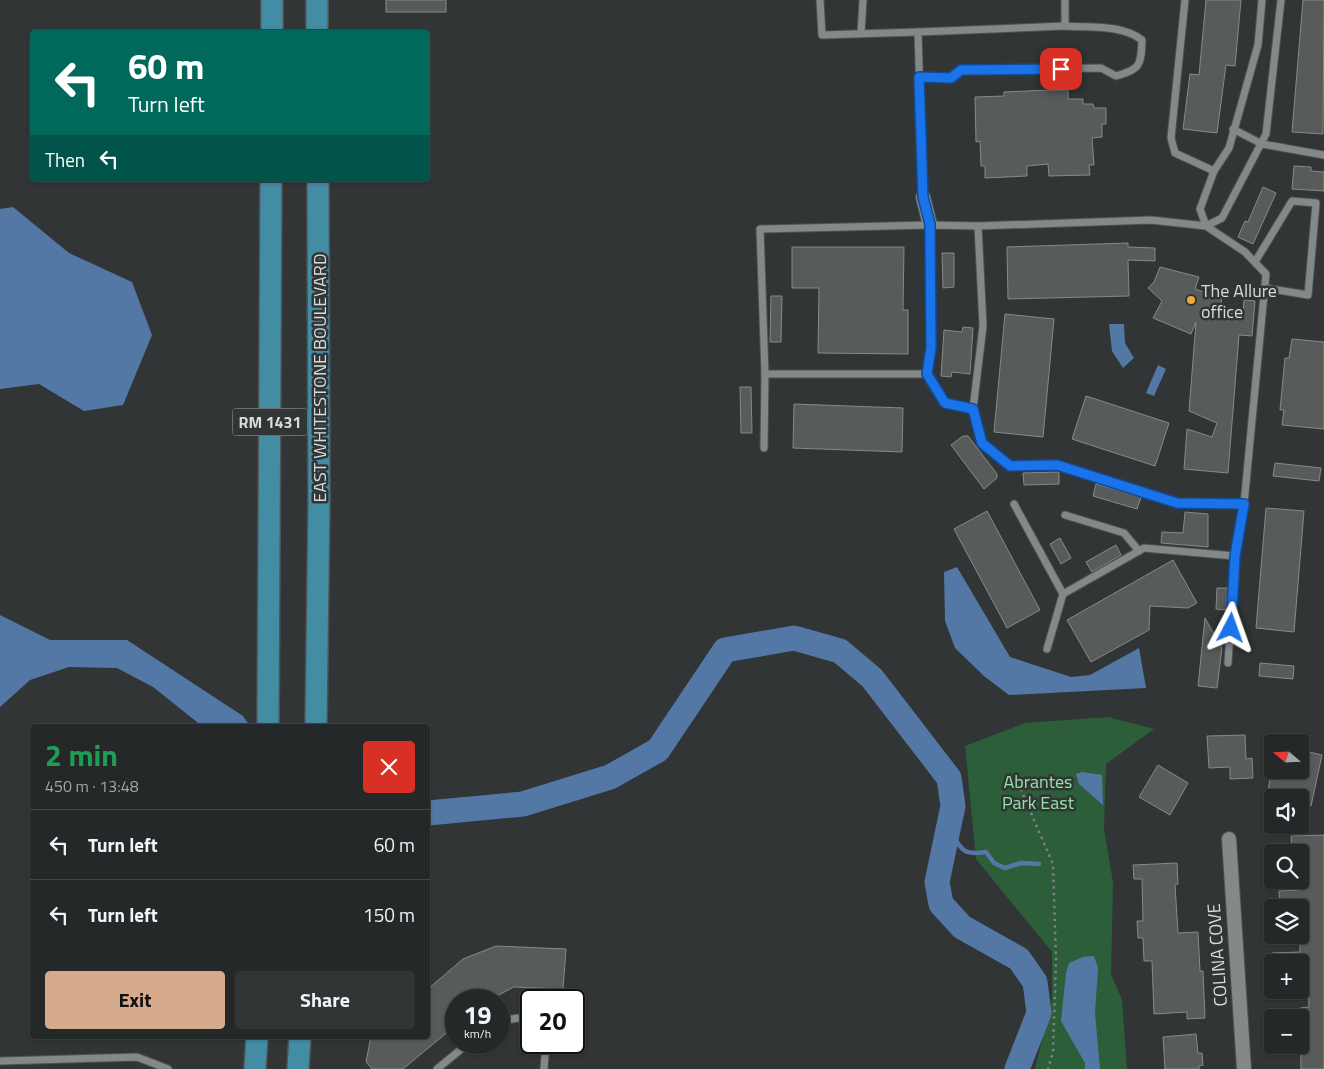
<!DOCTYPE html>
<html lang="en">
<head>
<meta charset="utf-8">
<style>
  :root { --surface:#252828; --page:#313434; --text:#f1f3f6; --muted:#a3a6a8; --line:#424445; --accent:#d6ab8b }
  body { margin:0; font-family:"Titillium Web",sans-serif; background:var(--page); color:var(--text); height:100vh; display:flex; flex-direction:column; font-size:19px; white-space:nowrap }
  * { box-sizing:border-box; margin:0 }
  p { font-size:16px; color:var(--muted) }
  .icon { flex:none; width:28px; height:28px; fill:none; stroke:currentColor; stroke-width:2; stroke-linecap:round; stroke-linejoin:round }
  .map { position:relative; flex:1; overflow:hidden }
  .side { position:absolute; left:30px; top:724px; width:400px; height:315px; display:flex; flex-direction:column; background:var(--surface); border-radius:5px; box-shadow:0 1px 4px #0004,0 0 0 1px var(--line) }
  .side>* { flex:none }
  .hud { position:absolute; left:30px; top:30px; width:400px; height:152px; border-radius:5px; box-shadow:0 1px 4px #0004,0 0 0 1px var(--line); background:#00695c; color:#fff; overflow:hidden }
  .needle { width:32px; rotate:289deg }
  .fabs { position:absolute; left:1264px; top:734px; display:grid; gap:10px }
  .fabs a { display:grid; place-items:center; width:45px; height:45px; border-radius:5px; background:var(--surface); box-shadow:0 1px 4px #0004,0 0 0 1px var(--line); font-size:25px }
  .speed { position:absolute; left:445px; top:989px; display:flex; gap:10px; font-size:25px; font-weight:700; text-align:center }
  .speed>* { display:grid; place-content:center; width:65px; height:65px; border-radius:50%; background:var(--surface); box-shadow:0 1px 4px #0004,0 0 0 1px var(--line); line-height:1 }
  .speed small { font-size:12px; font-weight:400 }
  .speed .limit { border:2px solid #111; border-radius:8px; background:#fff; color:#111 }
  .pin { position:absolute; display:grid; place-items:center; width:42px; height:42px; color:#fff; margin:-21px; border-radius:10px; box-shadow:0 2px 8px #0006 }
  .me { position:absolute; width:55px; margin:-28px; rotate:4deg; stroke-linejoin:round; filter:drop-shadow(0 0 4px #0008) }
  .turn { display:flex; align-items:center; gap:18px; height:105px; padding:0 15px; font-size:22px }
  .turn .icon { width:65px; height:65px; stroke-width:2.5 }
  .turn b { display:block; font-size:35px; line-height:42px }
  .then { display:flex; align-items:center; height:48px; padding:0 15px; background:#0003; gap:10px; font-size:19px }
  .round { display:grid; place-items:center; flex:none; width:52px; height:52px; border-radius:5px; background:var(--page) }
  .overview { display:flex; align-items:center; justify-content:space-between; height:85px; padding:0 15px }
  h1 { font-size:30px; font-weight:700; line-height:38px; color:#1e9e55 }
  .action { display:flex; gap:10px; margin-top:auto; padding:10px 15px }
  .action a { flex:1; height:58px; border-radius:5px; background:var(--accent); color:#111; font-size:20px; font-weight:700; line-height:58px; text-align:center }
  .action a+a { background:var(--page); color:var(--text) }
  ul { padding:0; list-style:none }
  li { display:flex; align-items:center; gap:15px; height:70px; padding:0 15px; border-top:1px solid var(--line) }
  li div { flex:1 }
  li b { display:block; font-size:19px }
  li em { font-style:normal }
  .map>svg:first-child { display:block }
  .green { fill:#2c5e3a }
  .water { fill:#5478a5 }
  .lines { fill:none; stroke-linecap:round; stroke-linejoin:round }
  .stream { stroke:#5478a5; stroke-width:4.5 }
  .river { stroke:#5478a5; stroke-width:25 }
  .building { fill:#575b5a; stroke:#868b89 }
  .service-casing { stroke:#4e5252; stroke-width:9 }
  .minor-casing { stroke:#4e5252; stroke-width:16 }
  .primary-casing { stroke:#4e5252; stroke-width:24 }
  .path { stroke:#7d8181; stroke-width:2.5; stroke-dasharray:2.5 4; stroke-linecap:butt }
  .service { stroke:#838888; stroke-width:7 }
  .minor { stroke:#838888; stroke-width:14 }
  .primary { stroke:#428ca4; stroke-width:21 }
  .route-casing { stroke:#114b97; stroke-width:12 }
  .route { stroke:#1a73e8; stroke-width:9 }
  .poi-dot { fill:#eda83b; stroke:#313535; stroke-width:2 }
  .labels { text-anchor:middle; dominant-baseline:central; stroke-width:5; stroke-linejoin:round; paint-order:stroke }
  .shield { fill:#313535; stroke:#a6a9a9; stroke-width:1 }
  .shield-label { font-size:16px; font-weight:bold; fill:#d8dbdb }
  .poi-label { font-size:18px; fill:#d8dbdb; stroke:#313535; text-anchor:start }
  .street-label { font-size:18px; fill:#d8dbdb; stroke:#313535 }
  .park-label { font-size:18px; fill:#94e1a8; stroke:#313535 }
</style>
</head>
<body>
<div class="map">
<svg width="1324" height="1069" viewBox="0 0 1324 1069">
  <rect width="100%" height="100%" fill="#313535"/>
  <path class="green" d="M1108,717L1154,729L1106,764L1104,829L1113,882L1111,974L1122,1000L1127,1069H1035L1052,999V952L976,859L965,746L1025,723Z"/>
  <g class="water">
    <path d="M13,207L69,253L132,282L152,335L123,405L84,411L39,384L0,389V209Z"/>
    <path d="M1109,324H1124L1125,343L1134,358L1123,368L1112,351Z"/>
    <path d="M1158,365L1166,369L1154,396L1146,393Z"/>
    <path d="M957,567L1010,657L1071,677L1090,675L1139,648L1146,688L1009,695L984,676L955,648L945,621L944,572Z"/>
    <path d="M0,615L50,640H127L243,716L250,726H202L153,687L117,668L69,667L30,680L0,707Z"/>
    <path d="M1082,772L1102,775L1103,805L1079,784L1076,774Z"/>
    <path d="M428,806L468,810L451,817L428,820Z"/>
    <path d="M1094,956L1098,968L1095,1013L1100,1069H1085V1063L1061,1021L1066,973L1069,963L1083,957Z"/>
  </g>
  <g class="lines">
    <path class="stream" d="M948,829C962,848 960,856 986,852L994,863L1005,868L1021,863L1039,864"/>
    <path class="river" d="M428,813L523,804L610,777L658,750L725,650L794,638L840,651L872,678L949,778L953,806L937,882L941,904L962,927L1019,959L1035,982L1039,1013L1017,1069"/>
  </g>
  <g class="building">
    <rect x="386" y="0" width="60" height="12"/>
    <path d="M1206,0H1241L1235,66L1226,65L1217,133L1183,129L1190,74L1199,75Z"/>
    <path d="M1303,0H1324L1323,134L1292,132Z"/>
    <path d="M1050,90H1068V99H1083V104H1093L1094,108H1106V124H1102V137L1092,138L1094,165H1089L1090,175L1049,176L1048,164L1027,166V176L985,178V166H981L980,141L976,142L975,97L1004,96V92Z"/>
    <path d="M1294,166L1311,167V171L1324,172V191L1292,189Z"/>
    <path d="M1263,187L1276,193L1253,244L1238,237L1245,221L1248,222Z"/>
    <path d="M1128,243V247L1155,248V261L1128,260L1129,296L1008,299L1007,247Z"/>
    <path d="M792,247H904L903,310H908V354L818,353L819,288H792Z"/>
    <path d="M942,253H954V287L943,288Z"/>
    <path d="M1160,267L1199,277L1195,289L1210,294H1221L1222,314L1243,313L1244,300L1255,301L1252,336L1239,335L1228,473L1184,469L1187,429L1212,437L1217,423L1189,411L1196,322L1191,334L1153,318L1162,301L1148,288L1154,282Z"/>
    <path d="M771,296H782L781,342H770Z"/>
    <path d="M1005,314L1054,319L1043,437L994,432Z"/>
    <path d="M963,327L973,328L970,374L952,372L951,377L941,376L944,330L962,332Z"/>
    <path d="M1292,339L1324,342V429L1282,425L1284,410H1280L1285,358H1289Z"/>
    <path d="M740,387H751L752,433H741Z"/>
    <path d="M1086,396L1169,423L1155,466L1072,439Z"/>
    <path d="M794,404L903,408L902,452L793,448Z"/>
    <path d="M963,436H968L997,474V478L984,489L951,445Z"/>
    <path d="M1275,463L1321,468L1319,481L1273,476Z"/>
    <path d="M1059,472V484L1024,485L1023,473Z"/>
    <path d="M1096,484L1141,497L1137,509L1093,496Z"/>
    <path d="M1266,508L1304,511L1294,632L1256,628Z"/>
    <path d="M987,511L1040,610L1007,628L954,529Z"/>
    <path d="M1185,512L1208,514V547L1161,543L1162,532L1183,533Z"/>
    <path d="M1060,538L1071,558L1061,564L1050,544Z"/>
    <path d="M1116,545L1121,555L1092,572L1086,562Z"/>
    <path d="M1173,560L1197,603L1188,608L1150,606L1149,630L1091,662L1067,620Z"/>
    <path d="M1217,588H1228L1226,610L1216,609Z"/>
    <path d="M1205,618L1222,648L1217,688L1198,686Z"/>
    <path d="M1260,663L1294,666L1293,679L1259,676Z"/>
    <path d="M1245,735L1246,759L1252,758L1253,778L1230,779V767L1209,768L1207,736Z"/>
    <path d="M1300,750L1322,755L1311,806L1300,804V798L1267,796L1270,779L1276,780L1278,770H1300Z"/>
    <path d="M1158,765L1188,783L1170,815L1139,797Z"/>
    <path d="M1324,835V1069H1301L1300,1008L1309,1007L1308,982L1300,983V962H1272V953L1300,952V908H1280L1279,891L1300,890V852H1292L1291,836Z"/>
    <path d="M1177,863L1178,884L1175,885L1178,933L1198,932L1200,971H1203L1205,1018L1187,1019V1012L1154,1014L1152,961H1144L1143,938H1138L1137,921H1143L1142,879H1134L1133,865Z"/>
    <path d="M496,946L566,949L563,989L514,987L489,1000H456V1025L403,1069H372L366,1062L371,1036H428V989L463,959Z"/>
    <path d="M1196,1034L1198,1053H1202L1203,1065L1199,1066V1069H1165L1163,1037Z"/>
  </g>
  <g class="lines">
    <defs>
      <g id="service">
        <path d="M820,0L822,35L918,32"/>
        <path d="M1185,0L1171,138L1175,153L1214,171"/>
        <path d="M1262,0L1258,45L1229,148L1214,171L1200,209L1206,226L1222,218L1266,134L1281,0"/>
        <path d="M861,33L863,0"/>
        <path d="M919,77L951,78L961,70L1101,68L1116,76C1141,69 1141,65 1142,40C1122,24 1090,28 1065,26"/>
        <path d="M1233,129L1262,144L1324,155"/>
        <path d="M923,197L918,32L1065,26V0"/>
        <path d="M930,225L931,349L927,374L945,403L973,409"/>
        <path d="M978,226L983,326L973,409L983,443L1011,466L1057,465L1177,503L1244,504"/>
        <path d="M1255,262L1292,201L1316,203L1308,295L1265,288"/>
        <path d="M765,374H927"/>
        <path d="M764,448L765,374L760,229L930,225L978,226L1151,220L1206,226L1245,252L1266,274L1244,504L1235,556L1228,663"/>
        <path d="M1014,504L1063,594L1144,548L1235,556"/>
        <path d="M1065,515L1124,533L1139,551"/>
        <path d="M1047,649L1063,594"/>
        <path d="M499,1021L531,1016"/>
        <path d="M0,1061L137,1057L168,1069"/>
        <path d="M437,1069L470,1042"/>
        <path d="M544,1069L546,1042"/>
      </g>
      <g id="minor">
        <path d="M923,197L930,225"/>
        <path d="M1229,839L1244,1069"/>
      </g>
      <g id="primary">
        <path d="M317,0V32"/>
        <path d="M272,32V0"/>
        <path d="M268,726L271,180"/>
        <path d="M316,726L319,502L318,180"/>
        <path d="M255,1069L257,1036"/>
        <path d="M298,1069L300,1036"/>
      </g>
    </defs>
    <use href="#service" class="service-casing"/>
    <use href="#minor" class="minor-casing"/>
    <use href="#primary" class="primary-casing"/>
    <path class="path" d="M1018,783L1053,864L1056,959L1053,1052L1048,1069"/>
    <use href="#service" class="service"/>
    <use href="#minor" class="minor"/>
    <use href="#primary" class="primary"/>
  </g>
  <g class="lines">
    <defs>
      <path id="route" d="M1061,69L961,70L951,78L919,77L923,197L930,224L931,348L927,374L945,403L973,409L982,443L1010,466L1057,465L1177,503L1244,504L1235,556L1231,628"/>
    </defs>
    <use href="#route" class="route-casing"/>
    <use href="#route" class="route"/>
  </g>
  <circle class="poi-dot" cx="1191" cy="300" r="5"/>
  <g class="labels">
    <rect class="shield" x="232.5" y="408.5" width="75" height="27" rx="4"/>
    <g class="shield-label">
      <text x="270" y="422">RM 1431</text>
    </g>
    <g class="poi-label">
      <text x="1201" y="290">The Allure<tspan x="1201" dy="21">office</tspan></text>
    </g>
    <g class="street-label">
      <text transform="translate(319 378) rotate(-90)">EAST WHITESTONE BOULEVARD</text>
      <text transform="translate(1217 955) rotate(-94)">COLINA COVE</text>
    </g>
    <g class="park-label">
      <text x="1038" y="781">Abrantes<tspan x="1038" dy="21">Park East</tspan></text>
    </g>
  </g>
</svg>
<div class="fabs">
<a><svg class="needle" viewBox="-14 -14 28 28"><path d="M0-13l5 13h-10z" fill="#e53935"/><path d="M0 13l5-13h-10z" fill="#a3a6a8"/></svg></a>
<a><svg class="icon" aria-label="sound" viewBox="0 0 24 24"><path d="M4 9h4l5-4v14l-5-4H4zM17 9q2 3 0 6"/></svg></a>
<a><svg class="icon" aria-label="search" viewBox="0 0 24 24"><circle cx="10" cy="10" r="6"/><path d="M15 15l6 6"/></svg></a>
<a><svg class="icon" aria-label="layers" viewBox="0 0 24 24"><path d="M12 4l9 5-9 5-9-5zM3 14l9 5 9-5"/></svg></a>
<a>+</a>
<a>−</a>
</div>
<div class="speed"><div>19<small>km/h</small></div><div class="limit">20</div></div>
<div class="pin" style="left:1061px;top:69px;background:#d93025"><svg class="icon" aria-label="arrive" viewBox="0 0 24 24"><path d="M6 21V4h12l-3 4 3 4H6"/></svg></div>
<svg class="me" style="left:1231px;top:628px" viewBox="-20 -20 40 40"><path d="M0-17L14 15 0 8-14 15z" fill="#1a73e8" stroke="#fff" stroke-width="4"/></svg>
<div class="hud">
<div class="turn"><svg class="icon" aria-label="left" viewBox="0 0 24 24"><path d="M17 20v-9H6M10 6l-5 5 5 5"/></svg><div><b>60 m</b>Turn left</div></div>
<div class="then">Then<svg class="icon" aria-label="left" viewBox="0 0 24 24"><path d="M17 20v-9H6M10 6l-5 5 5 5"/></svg></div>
</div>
<section class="side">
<div class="overview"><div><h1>2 min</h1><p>450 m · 13:48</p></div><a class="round" style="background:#d93025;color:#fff"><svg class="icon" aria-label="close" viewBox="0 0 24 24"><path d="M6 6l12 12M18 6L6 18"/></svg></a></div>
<ul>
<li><svg class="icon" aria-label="left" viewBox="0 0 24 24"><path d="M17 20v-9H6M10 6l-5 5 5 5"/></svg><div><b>Turn left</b></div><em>60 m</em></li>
<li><svg class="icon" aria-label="left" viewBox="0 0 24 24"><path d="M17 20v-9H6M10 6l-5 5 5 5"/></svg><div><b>Turn left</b></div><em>150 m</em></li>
</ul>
<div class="action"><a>Exit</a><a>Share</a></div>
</section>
</div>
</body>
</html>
